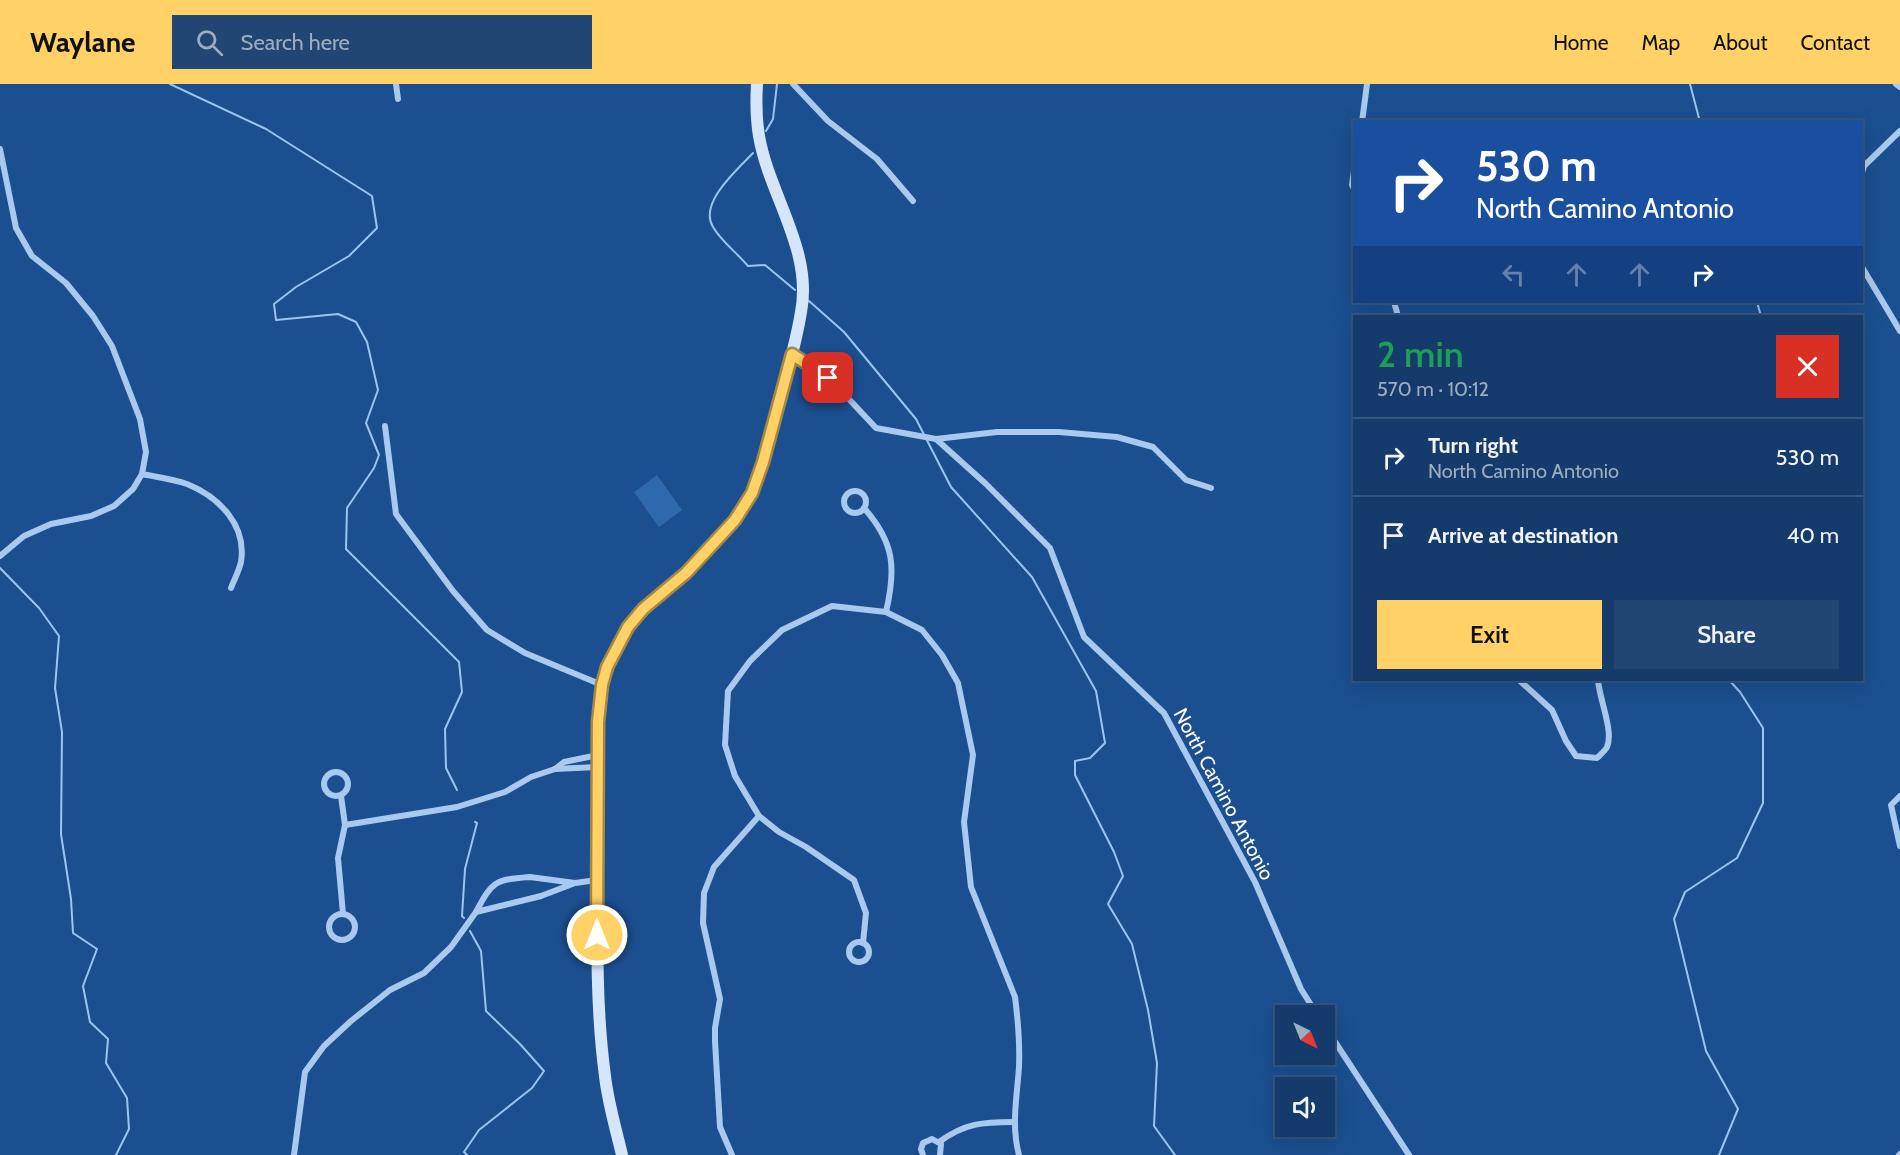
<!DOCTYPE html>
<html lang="en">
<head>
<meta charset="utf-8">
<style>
  :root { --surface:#143b6b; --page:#214673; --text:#f1f3f6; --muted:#9dadc1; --line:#33557e; --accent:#ffd166 }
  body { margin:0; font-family:Cabin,sans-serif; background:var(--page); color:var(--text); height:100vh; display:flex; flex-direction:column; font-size:22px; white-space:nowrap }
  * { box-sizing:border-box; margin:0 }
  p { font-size:20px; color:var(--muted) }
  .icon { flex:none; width:33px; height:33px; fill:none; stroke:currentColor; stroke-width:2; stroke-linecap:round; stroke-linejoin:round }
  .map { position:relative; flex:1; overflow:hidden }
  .details { position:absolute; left:1353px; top:231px; width:510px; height:366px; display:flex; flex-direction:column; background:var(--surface); border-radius:0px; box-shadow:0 6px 24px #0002,0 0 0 2px var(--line) }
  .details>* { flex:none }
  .guide { position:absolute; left:1353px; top:36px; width:510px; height:183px; border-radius:0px; box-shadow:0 6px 24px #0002,0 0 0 2px var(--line); background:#1a4fa0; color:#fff; overflow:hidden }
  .needle { width:39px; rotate:137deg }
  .fabs { position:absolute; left:1275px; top:921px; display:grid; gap:12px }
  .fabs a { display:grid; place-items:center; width:60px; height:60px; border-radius:0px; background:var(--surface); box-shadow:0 6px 24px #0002,0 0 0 2px var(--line); font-size:30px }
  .pin { position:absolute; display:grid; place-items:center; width:51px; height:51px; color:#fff; margin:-26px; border-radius:12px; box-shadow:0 3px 9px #0006 }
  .me { position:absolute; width:66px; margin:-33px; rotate:0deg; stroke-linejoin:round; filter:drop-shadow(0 0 4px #0008) }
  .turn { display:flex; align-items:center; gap:21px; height:126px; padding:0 24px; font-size:27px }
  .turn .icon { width:78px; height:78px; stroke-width:2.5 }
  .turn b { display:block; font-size:42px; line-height:51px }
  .lanes { display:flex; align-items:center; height:57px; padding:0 24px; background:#0003; justify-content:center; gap:30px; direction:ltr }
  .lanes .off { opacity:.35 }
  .round { display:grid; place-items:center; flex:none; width:63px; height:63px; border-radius:0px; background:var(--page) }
  .head { display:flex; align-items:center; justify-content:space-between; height:102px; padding:0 24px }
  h1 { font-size:36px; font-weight:600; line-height:45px; color:#1e9e55 }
  .primary-button { display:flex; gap:12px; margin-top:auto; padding:12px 24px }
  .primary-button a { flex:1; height:69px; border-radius:0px; background:var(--accent); color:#111; font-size:24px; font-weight:600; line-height:69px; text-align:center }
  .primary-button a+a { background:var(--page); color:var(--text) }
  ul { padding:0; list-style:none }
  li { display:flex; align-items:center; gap:18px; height:78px; padding:0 24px; border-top:2px solid var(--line) }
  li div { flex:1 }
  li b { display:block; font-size:22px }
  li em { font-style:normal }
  header { display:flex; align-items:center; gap:36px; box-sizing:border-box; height:84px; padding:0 30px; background:var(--accent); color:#111 }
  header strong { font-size:28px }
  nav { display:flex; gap:33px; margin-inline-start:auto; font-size:21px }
  .search { width:420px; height:54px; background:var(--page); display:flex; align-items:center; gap:15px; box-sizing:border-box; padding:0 21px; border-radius:0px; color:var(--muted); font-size:22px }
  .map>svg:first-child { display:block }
  .green { fill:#2e69ad }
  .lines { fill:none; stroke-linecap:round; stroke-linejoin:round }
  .stream { stroke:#9cc4f0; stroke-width:2 }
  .street { stroke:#a9c9ee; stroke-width:6 }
  .secondary { stroke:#d6e6fa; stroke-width:12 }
  .route-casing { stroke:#a68842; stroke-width:15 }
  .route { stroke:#ffd166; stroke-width:10 }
  .labels { text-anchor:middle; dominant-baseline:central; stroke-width:5; stroke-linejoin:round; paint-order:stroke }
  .street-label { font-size:20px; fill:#fff; stroke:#1b4f8f }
</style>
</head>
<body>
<header>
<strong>Waylane</strong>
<div class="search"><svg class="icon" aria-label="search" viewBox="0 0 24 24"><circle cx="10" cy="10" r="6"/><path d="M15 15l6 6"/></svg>Search here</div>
<nav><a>Home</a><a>Map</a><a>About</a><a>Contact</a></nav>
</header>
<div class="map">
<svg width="1900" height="1071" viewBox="0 0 1900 1071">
  <rect width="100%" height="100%" fill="#1b4f8f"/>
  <path class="green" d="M657,391L682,426L659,443L634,408Z"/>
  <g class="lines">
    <g class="stream">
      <path d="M170,0L266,45L372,112L377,144L349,172L296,203L274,220L276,236L338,230L356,238L367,258L378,306L366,339L379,371L374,384L347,424L346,465L459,578L462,608L445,645L446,684L457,706"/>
      <path d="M1690,0L1700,38"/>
      <path d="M766,47L773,35L777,0"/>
      <path d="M753,69C738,85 698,119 713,143C721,157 737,169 748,182L765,181L795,206"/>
      <path d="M809,217L844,248L916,335L951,403L1032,493L1096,607L1105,659L1090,674L1075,677V691L1114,768L1123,792L1108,820L1132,860L1148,926L1157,979L1154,1042L1175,1071"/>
      <path d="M1757,218L1761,232"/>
      <path d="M0,484L39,524L59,552L55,604L62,648L61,750L71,815L73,849L97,865L83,902L90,938L108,955L106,979L127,1014L129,1045L116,1071"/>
      <path d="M464,834L462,832L465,785L477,739L475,738"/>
      <path d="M467,1071L464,1068L479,1046L532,1004L544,987L520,960L486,927L481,867L470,847"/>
      <path d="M1719,1071L1738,1025L1706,967L1674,835L1685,808L1737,774L1763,719V644L1740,608L1729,596"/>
    </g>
    <g class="street">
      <path d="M396,0L398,15"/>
      <path d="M793,0L828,37L877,75L913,117"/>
      <path d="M1896,0L1900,3"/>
      <path d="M1362,38L1367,0"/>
      <path d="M0,65L16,144L32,172L66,199L93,232L112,262L140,335L146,368L142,390L133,405L114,422L91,432L51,440L24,452L0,472"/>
      <path d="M1354,87L1352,101L1354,105"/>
      <path d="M1862,89L1864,82L1900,47"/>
      <path d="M1862,183L1900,247"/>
      <path d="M1394,218L1398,232"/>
      <path d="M793,271L831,296L876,344L936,355L986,400L1050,464L1084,553L1164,629L1255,798L1301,905L1318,932"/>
      <path d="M385,342L396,430L453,507L487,546L525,569L602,601"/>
      <path d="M936,355L997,348H1059L1117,353L1153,363L1186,396L1211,404"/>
      <path d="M142,390C157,393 173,395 187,400C219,413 247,441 241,478C239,487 234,496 231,504"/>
      <circle cx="855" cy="418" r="11"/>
      <path d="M864,424C895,459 896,485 886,528"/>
      <path d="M1519,596L1552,626L1566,657L1576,672L1597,674C1600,671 1605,667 1607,663C1614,647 1599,614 1598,596"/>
      <path d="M555,685L597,683"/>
      <circle cx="336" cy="700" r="12"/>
      <path d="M341,712L345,741L338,774L343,830"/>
      <path d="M1900,712L1891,721L1900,762"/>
      <path d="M345,741L457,723L505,708L531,693L555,685L564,678L598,671"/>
      <path d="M530,793L575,799L541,812L476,828C493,796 495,796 530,793Z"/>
      <path d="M575,799L597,796"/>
      <circle cx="342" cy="843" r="13"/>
      <circle cx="859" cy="868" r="10"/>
      <path d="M863,859L866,829L854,796L806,763L779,748L759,732L735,692L725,661L728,607L750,577L782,546L832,522L886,528L922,546L942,571L958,599L973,671L964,738L971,803L1015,913C1018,936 1020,959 1019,983C1017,1013 1011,1041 1019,1071"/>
      <path d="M1324,941L1409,1071"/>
      <path d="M939,1058C965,1039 983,1038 1014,1038"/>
      <path d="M294,1071L305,988L324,962L351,937L390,906L424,889L451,863L476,828"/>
      <path d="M732,1071L720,1043L715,957V944L720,915L703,839L704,809L714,783L759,732"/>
      <path d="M923,1071L921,1065L923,1059L932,1055L941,1060L940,1071"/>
      <path d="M1899,1071L1900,1070"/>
    </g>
    <path class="secondary" d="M622,1071C616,1045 608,1019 605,992C593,903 599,813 598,723C598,671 591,613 616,565C633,530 657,515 685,489C702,473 721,454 736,435C760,402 767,362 778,323C786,292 796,260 801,228C813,166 769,111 759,52C756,34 756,17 757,0"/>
  </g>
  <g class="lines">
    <defs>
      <path id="route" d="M597,851L598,638L602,601L607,583L628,543L643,525L686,489L735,436L752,409L763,378L792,270L828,294"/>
    </defs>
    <use href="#route" class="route-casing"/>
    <use href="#route" class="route"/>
  </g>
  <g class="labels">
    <g class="street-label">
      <text transform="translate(1224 710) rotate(62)">North Camino Antonio</text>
    </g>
  </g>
</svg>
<div class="fabs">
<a><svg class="needle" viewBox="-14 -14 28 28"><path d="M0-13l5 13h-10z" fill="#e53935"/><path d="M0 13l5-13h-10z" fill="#9dadc1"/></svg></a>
<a><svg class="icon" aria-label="sound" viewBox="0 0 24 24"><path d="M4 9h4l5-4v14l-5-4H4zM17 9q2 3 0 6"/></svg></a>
</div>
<div class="pin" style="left:828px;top:294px;background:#d93025"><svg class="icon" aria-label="arrive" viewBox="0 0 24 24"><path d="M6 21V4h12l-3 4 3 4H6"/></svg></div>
<svg class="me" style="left:597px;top:851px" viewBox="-20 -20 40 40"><circle r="17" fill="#ffd166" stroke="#fff" stroke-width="3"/><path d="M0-11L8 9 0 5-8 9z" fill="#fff"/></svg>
<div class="guide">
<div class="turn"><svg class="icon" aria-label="right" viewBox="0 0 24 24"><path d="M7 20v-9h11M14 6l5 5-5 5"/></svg><div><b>530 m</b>North Camino Antonio</div></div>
<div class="lanes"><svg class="icon off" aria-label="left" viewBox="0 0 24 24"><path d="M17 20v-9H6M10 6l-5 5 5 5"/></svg><svg class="icon off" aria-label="ahead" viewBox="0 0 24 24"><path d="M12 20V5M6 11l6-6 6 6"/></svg><svg class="icon off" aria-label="ahead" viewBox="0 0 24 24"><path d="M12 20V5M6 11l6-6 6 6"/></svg><svg class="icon" aria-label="right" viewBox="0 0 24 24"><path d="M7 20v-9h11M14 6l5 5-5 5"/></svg></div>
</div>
<section class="details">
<div class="head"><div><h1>2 min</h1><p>570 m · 10:12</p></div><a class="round" style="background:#d93025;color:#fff"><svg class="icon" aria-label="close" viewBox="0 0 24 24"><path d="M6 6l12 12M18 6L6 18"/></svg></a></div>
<ul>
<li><svg class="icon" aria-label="right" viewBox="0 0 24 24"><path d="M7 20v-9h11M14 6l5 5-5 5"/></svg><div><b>Turn right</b><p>North Camino Antonio</p></div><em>530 m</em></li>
<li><svg class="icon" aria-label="arrive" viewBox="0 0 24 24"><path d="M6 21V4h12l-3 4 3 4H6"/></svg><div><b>Arrive at destination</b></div><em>40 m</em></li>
</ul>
<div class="primary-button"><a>Exit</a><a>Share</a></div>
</section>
</div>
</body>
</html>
